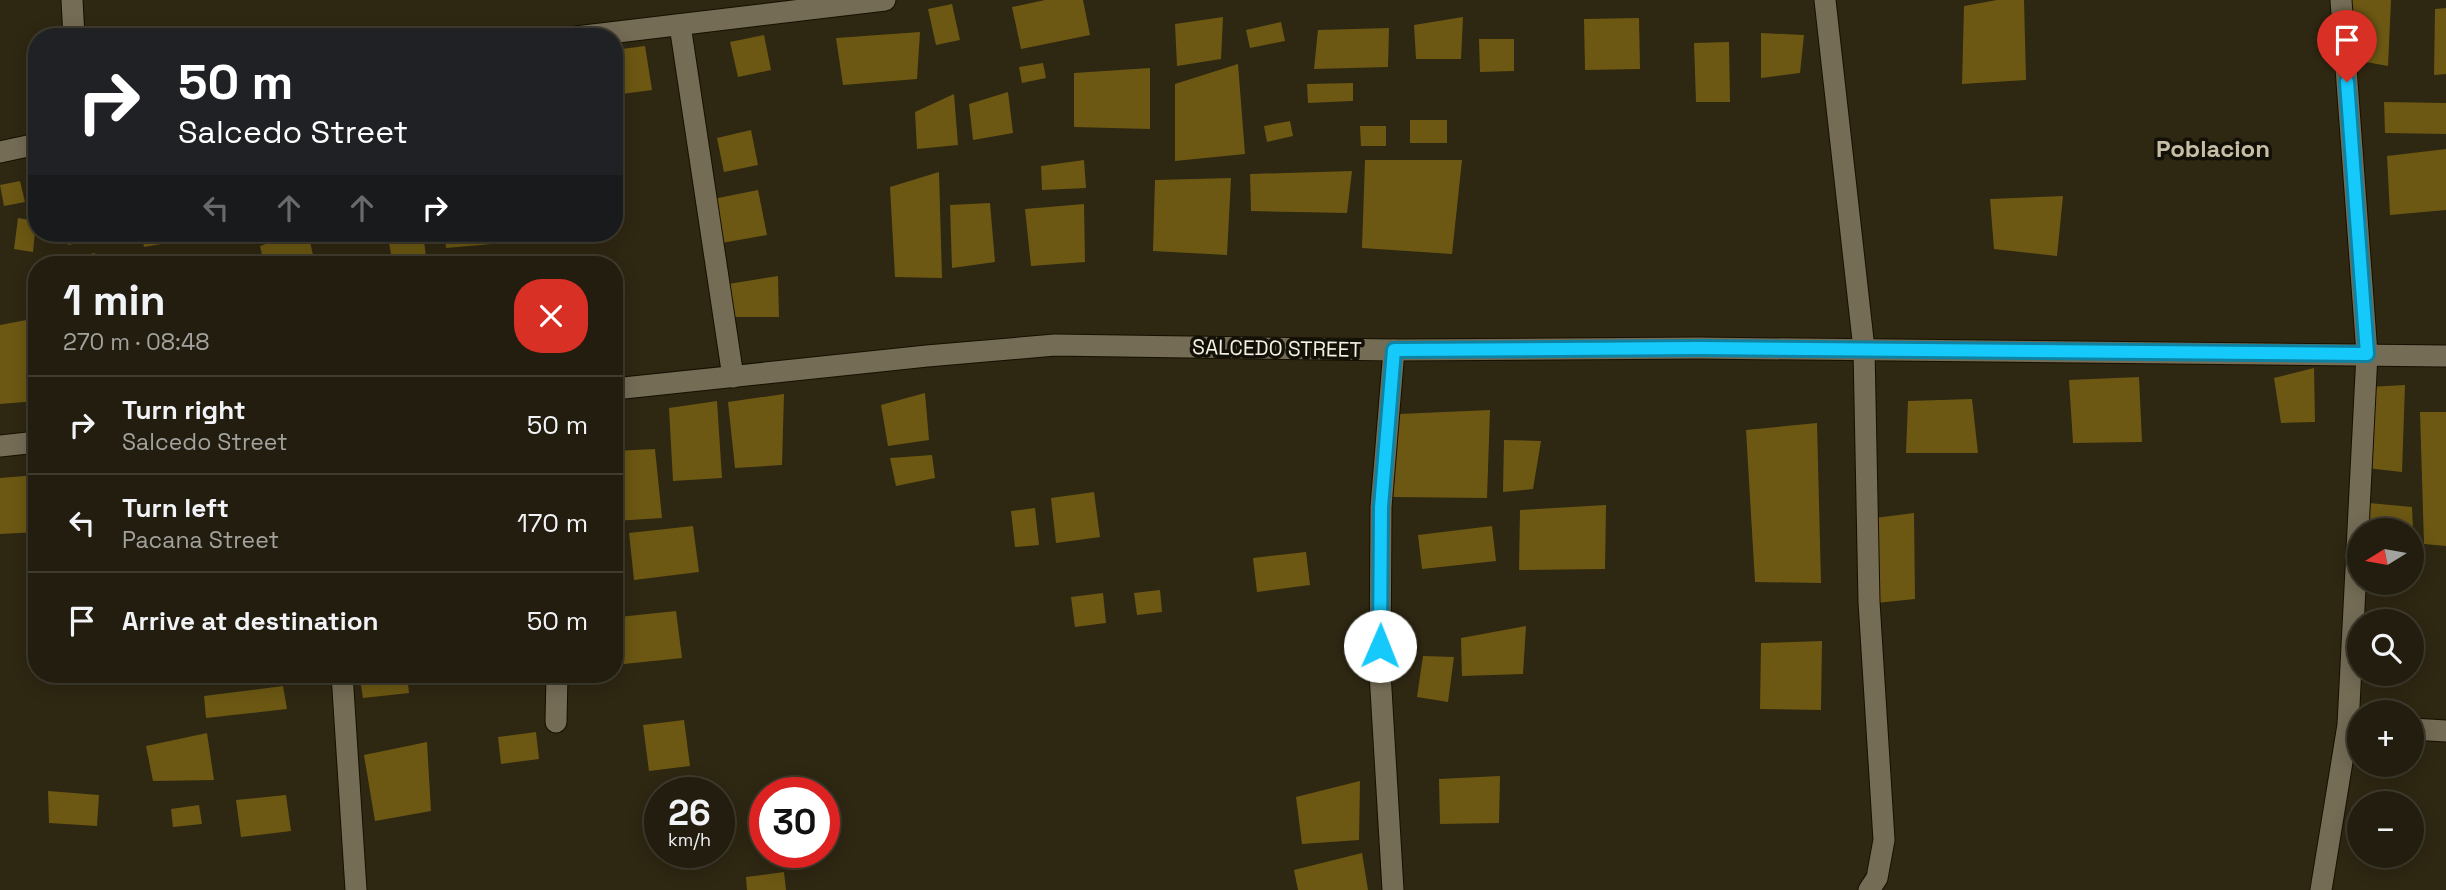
<!DOCTYPE html>
<html lang="en">
<head>
<meta charset="utf-8">
<style>
  :root { --surface:#221d0e; --page:#2e2a1c; --text:#f1f3f6; --muted:#a2a29e; --line:#3f3b2e }
  body { margin:0; font-family:"Space Grotesk",sans-serif; background:var(--page); color:var(--text); height:100vh; display:flex; flex-direction:column; font-size:26px; white-space:nowrap }
  * { box-sizing:border-box; margin:0 }
  p { font-size:23px; color:var(--muted) }
  .icon { flex:none; width:38px; height:38px; fill:none; stroke:currentColor; stroke-width:2; stroke-linecap:round; stroke-linejoin:round }
  .map { position:relative; flex:1; overflow:hidden }
  .panel { position:absolute; left:28px; top:256px; width:595px; height:427px; display:flex; flex-direction:column; background:var(--surface); border-radius:28px; box-shadow:0 4px 18px #0003,0 0 0 2px var(--line) }
  .panel>* { flex:none }
  .guide { position:absolute; left:28px; top:28px; width:595px; height:214px; border-radius:28px; box-shadow:0 4px 18px #0003,0 0 0 2px var(--line); background:#202124; color:#fff; overflow:hidden }
  .needle { width:46px; rotate:259deg }
  .buttons { position:absolute; left:2347px; top:518px; display:grid; gap:14px }
  .buttons a { display:grid; place-items:center; width:77px; height:77px; border-radius:50%; background:var(--surface); box-shadow:0 4px 18px #0003,0 0 0 2px var(--line); font-size:35px }
  .speed { position:absolute; left:644px; top:777px; display:flex; gap:14px; font-size:35px; font-weight:700; text-align:center }
  .speed>* { display:grid; place-content:center; width:91px; height:91px; border-radius:50%; background:var(--surface); box-shadow:0 4px 18px #0003,0 0 0 2px var(--line); line-height:1 }
  .speed small { font-size:18px; font-weight:400 }
  .speed .limit { border:10px solid #d22; background:#fff; color:#111 }
  .pin { position:absolute; display:grid; place-items:center; width:60px; height:60px; color:#fff; margin:-72px -30px; border-radius:50% 50% 50% 0; rotate:-45deg; box-shadow:0 0 7px #0007 }
  .pin .icon { rotate:45deg }
  .me { position:absolute; width:77px; margin:-38px; rotate:1deg; stroke-linejoin:round; filter:drop-shadow(0 0 5px #0008) }
  .turn { display:flex; align-items:center; gap:24px; height:147px; padding:0 35px; font-size:32px }
  .turn .icon { width:91px; height:91px; stroke-width:2.5 }
  .turn b { display:block; font-size:49px; line-height:60px }
  .lanes { display:flex; align-items:center; height:66px; padding:0 35px; background:#0003; justify-content:center; gap:35px; direction:ltr }
  .lanes .off { opacity:.35 }
  .round { display:grid; place-items:center; flex:none; width:74px; height:74px; border-radius:28px; background:var(--page) }
  .head { display:flex; align-items:center; justify-content:space-between; height:119px; padding:0 35px }
  h1 { font-size:42px; font-weight:800; line-height:52px }
  ul { padding:0; list-style:none }
  li { display:flex; align-items:center; gap:21px; height:98px; padding:0 35px; border-top:2px solid var(--line) }
  li div { flex:1 }
  li b { display:block; font-size:26px }
  li em { font-style:normal }
  .map>svg:first-child { display:block }
  .building { fill:#6c5813 }
  .lines { fill:none; stroke-linecap:round; stroke-linejoin:round }
  .street-casing { stroke:#161000; stroke-width:23 }
  .secondary-casing { stroke:#161000; stroke-width:23 }
  .street { stroke:#746c55; stroke-width:21 }
  .secondary { stroke:#746c55; stroke-width:21 }
  .route-casing { stroke:#0e83a3; stroke-width:18 }
  .route { stroke:#15cafb; stroke-width:12 }
  .labels { text-anchor:middle; dominant-baseline:central; stroke-width:7; stroke-linejoin:round; paint-order:stroke }
  .street-label { font-size:21px; fill:#f4f0e3; stroke:#131007 }
  .quarter-label { font-size:24px; font-weight:bold; fill:#c6bea5; stroke:#131007 }
</style>
</head>
<body>
<div class="map">
<svg width="2446" height="890" viewBox="0 0 2446 890">
  <rect width="100%" height="100%" fill="#2e2712"/>
  <g class="building">
    <path d="M1045,0H1083L1090,35L1021,49L1012,7Z"/>
    <path d="M1997,0H2024L2026,80L1962,84L1964,6Z"/>
    <path d="M2344,0H2391L2388,66L2349,59Z"/>
    <path d="M952,4L960,40L936,45L928,9Z"/>
    <path d="M2446,8V74L2434,75L2435,9Z"/>
    <path d="M1223,17L1221,59L1177,66L1175,24Z"/>
    <path d="M1463,17L1461,59H1416L1414,25Z"/>
    <path d="M1639,18L1640,69L1585,70L1584,19Z"/>
    <path d="M1281,22L1285,41L1250,48L1246,30Z"/>
    <path d="M1389,28L1388,67L1314,69L1318,30Z"/>
    <path d="M920,32L917,79L843,85L836,38Z"/>
    <path d="M1761,33L1804,35L1800,73L1761,78Z"/>
    <path d="M764,35L771,70L738,77L730,42Z"/>
    <path d="M1479,39H1514V71L1480,72Z"/>
    <path d="M1729,42L1730,102H1696L1694,43Z"/>
    <path d="M645,46L652,90L614,95V50Z"/>
    <path d="M1043,63L1046,78L1022,83L1019,67Z"/>
    <path d="M1238,64L1245,154L1175,161V84Z"/>
    <path d="M1150,68V129L1074,127V73Z"/>
    <path d="M1353,83V101L1308,103L1307,84Z"/>
    <path d="M1008,92L1013,133L973,140L969,104Z"/>
    <path d="M954,94L958,145L917,149L915,112Z"/>
    <path d="M2384,102L2446,103V134L2385,133Z"/>
    <rect x="1410" y="120" width="37" height="23"/>
    <path d="M1290,121L1293,136L1267,142L1264,126Z"/>
    <path d="M1360,126H1386V146H1361Z"/>
    <path d="M751,130L758,165L724,172L717,138Z"/>
    <path d="M2446,149V210L2390,215L2387,156Z"/>
    <path d="M1084,160L1086,188L1042,190L1041,166Z"/>
    <path d="M1365,160H1462L1452,254L1362,248Z"/>
    <path d="M1352,171L1347,213L1251,211L1250,174Z"/>
    <path d="M939,172L942,278L895,277L890,187Z"/>
    <path d="M1231,178L1227,255L1153,251L1155,180Z"/>
    <path d="M20,181L25,202L4,206L0,185Z"/>
    <path d="M758,190L767,235L716,244L708,200Z"/>
    <path d="M2063,196L2057,256L1994,249L1990,199Z"/>
    <path d="M990,203L995,262L952,268L950,205Z"/>
    <path d="M1084,204L1085,262L1031,266L1025,209Z"/>
    <path d="M18,218L36,221L33,252L14,249Z"/>
    <path d="M65,233H91L92,240L68,245Z"/>
    <path d="M141,233H165L167,243L144,247Z"/>
    <path d="M299,233H308L315,264H264L260,246Z"/>
    <path d="M387,233H423L427,264H393Z"/>
    <path d="M444,233H504V243L446,248Z"/>
    <path d="M95,253L97,264H74L73,257Z"/>
    <path d="M778,276L779,317H725L722,285Z"/>
    <path d="M37,318V401L0,404V325Z"/>
    <path d="M2314,368L2315,422L2281,423L2274,378Z"/>
    <path d="M2139,377L2142,442L2073,443L2069,380Z"/>
    <path d="M2405,385L2402,472L2366,468L2368,387Z"/>
    <path d="M925,393L929,440L888,446L881,405Z"/>
    <path d="M784,394L782,465L735,468L728,402Z"/>
    <path d="M1972,399L1978,453H1906L1908,401Z"/>
    <path d="M717,401L722,478L673,481L669,408Z"/>
    <path d="M1490,410L1487,498L1393,497L1399,414Z"/>
    <path d="M2420,412H2446V546L2424,544Z"/>
    <path d="M1817,423L1821,583L1755,582L1746,430Z"/>
    <path d="M1504,440L1541,441L1533,489L1503,492Z"/>
    <path d="M655,449L662,518L614,521V451Z"/>
    <path d="M932,455L935,478L896,486L890,458Z"/>
    <path d="M37,475V532L0,534V478Z"/>
    <path d="M1094,492L1100,537L1056,543L1051,498Z"/>
    <path d="M2369,503L2412,507L2413,530H2366Z"/>
    <path d="M1606,505L1605,569L1519,570L1520,510Z"/>
    <path d="M1035,508L1039,545L1015,547L1011,511Z"/>
    <path d="M1914,513L1915,599L1876,603L1875,518Z"/>
    <path d="M693,526L699,572L634,580L629,533Z"/>
    <path d="M1492,526L1496,561L1422,569L1418,535Z"/>
    <path d="M1306,552L1310,585L1257,592L1253,558Z"/>
    <path d="M1160,590L1162,612L1137,615L1134,593Z"/>
    <path d="M1103,593L1106,623L1075,627L1071,597Z"/>
    <path d="M676,611L682,658L624,664L619,617Z"/>
    <path d="M1526,626L1523,674L1462,676L1461,638Z"/>
    <path d="M1822,641L1821,710L1760,709L1761,643Z"/>
    <path d="M1423,656L1454,657L1448,702L1417,697Z"/>
    <path d="M407,674L409,693L363,698L360,679Z"/>
    <path d="M283,686L287,709L206,718L204,696Z"/>
    <path d="M684,720L690,766L649,771L643,725Z"/>
    <path d="M536,732L539,759L501,764L498,737Z"/>
    <path d="M207,733L214,780L153,781L146,746Z"/>
    <path d="M427,742L431,811L375,821L364,755Z"/>
    <path d="M1500,776L1499,823L1440,824L1439,779Z"/>
    <path d="M1360,781L1359,840L1302,844L1296,797Z"/>
    <path d="M48,791L99,795L97,826L49,823Z"/>
    <path d="M286,795L291,831L241,837L236,800Z"/>
    <path d="M199,805L202,824L173,827L171,809Z"/>
    <path d="M1362,853L1368,890H1298L1294,870Z"/>
    <path d="M784,872L786,890H747L746,877Z"/>
  </g>
  <g class="lines">
    <defs>
      <g id="street">
        <path d="M72,0L74,37"/>
        <path d="M1825,0L1864,349L1869,602L1884,840L1877,878L1869,890"/>
        <path d="M680,25L733,377"/>
        <path d="M614,389L927,356L1055,345L1394,350L1698,348L2446,356"/>
        <path d="M0,446L37,442"/>
        <path d="M342,674L356,890"/>
        <path d="M556,722L557,674"/>
        <path d="M2412,729L2446,731"/>
        <path d="M1393,890L1380,673L1381,507L1394,350"/>
        <path d="M2321,890L2348,725L2367,354L2341,0"/>
      </g>
      <g id="secondary">
        <path d="M576,37L885,0"/>
        <path d="M0,152L37,144"/>
      </g>
    </defs>
    <use href="#street" class="street-casing"/>
    <use href="#secondary" class="secondary-casing"/>
    <use href="#street" class="street"/>
    <use href="#secondary" class="secondary"/>
  </g>
  <g class="lines">
    <defs>
      <path id="route" d="M1380,646L1381,507L1394,350L1698,348L2367,354L2347,82"/>
    </defs>
    <use href="#route" class="route-casing"/>
    <use href="#route" class="route"/>
  </g>
  <g class="labels">
    <g class="street-label">
      <text transform="translate(1277 348) rotate(1)">SALCEDO STREET</text>
    </g>
    <g class="quarter-label">
      <text x="2213" y="148">Poblacion</text>
    </g>
  </g>
</svg>
<div class="buttons">
<a><svg class="needle" viewBox="-14 -14 28 28"><path d="M0-13l5 13h-10z" fill="#e53935"/><path d="M0 13l5-13h-10z" fill="#a2a29e"/></svg></a>
<a><svg class="icon" aria-label="search" viewBox="0 0 24 24"><circle cx="10" cy="10" r="6"/><path d="M15 15l6 6"/></svg></a>
<a>+</a>
<a>−</a>
</div>
<div class="speed"><div>26<small>km/h</small></div><div class="limit">30</div></div>
<div class="pin" style="left:2347px;top:82px;background:#d93025"><svg class="icon" aria-label="arrive" viewBox="0 0 24 24"><path d="M6 21V4h12l-3 4 3 4H6"/></svg></div>
<svg class="me" style="left:1380px;top:646px" viewBox="-20 -20 40 40"><circle r="19" fill="#fff"/><path d="M0-13L10 11 0 6-10 11z" fill="#15cafb"/></svg>
<div class="guide">
<div class="turn"><svg class="icon" aria-label="right" viewBox="0 0 24 24"><path d="M7 20v-9h11M14 6l5 5-5 5"/></svg><div><b>50 m</b>Salcedo Street</div></div>
<div class="lanes"><svg class="icon off" aria-label="left" viewBox="0 0 24 24"><path d="M17 20v-9H6M10 6l-5 5 5 5"/></svg><svg class="icon off" aria-label="ahead" viewBox="0 0 24 24"><path d="M12 20V5M6 11l6-6 6 6"/></svg><svg class="icon off" aria-label="ahead" viewBox="0 0 24 24"><path d="M12 20V5M6 11l6-6 6 6"/></svg><svg class="icon" aria-label="right" viewBox="0 0 24 24"><path d="M7 20v-9h11M14 6l5 5-5 5"/></svg></div>
</div>
<section class="panel">
<div class="head"><div><h1>1 min</h1><p>270 m · 08:48</p></div><a class="round" style="background:#d93025;color:#fff"><svg class="icon" aria-label="close" viewBox="0 0 24 24"><path d="M6 6l12 12M18 6L6 18"/></svg></a></div>
<ul>
<li><svg class="icon" aria-label="right" viewBox="0 0 24 24"><path d="M7 20v-9h11M14 6l5 5-5 5"/></svg><div><b>Turn right</b><p>Salcedo Street</p></div><em>50 m</em></li>
<li><svg class="icon" aria-label="left" viewBox="0 0 24 24"><path d="M17 20v-9H6M10 6l-5 5 5 5"/></svg><div><b>Turn left</b><p>Pacana Street</p></div><em>170 m</em></li>
<li><svg class="icon" aria-label="arrive" viewBox="0 0 24 24"><path d="M6 21V4h12l-3 4 3 4H6"/></svg><div><b>Arrive at destination</b></div><em>50 m</em></li>
</ul>
</section>
</div>
</body>
</html>
